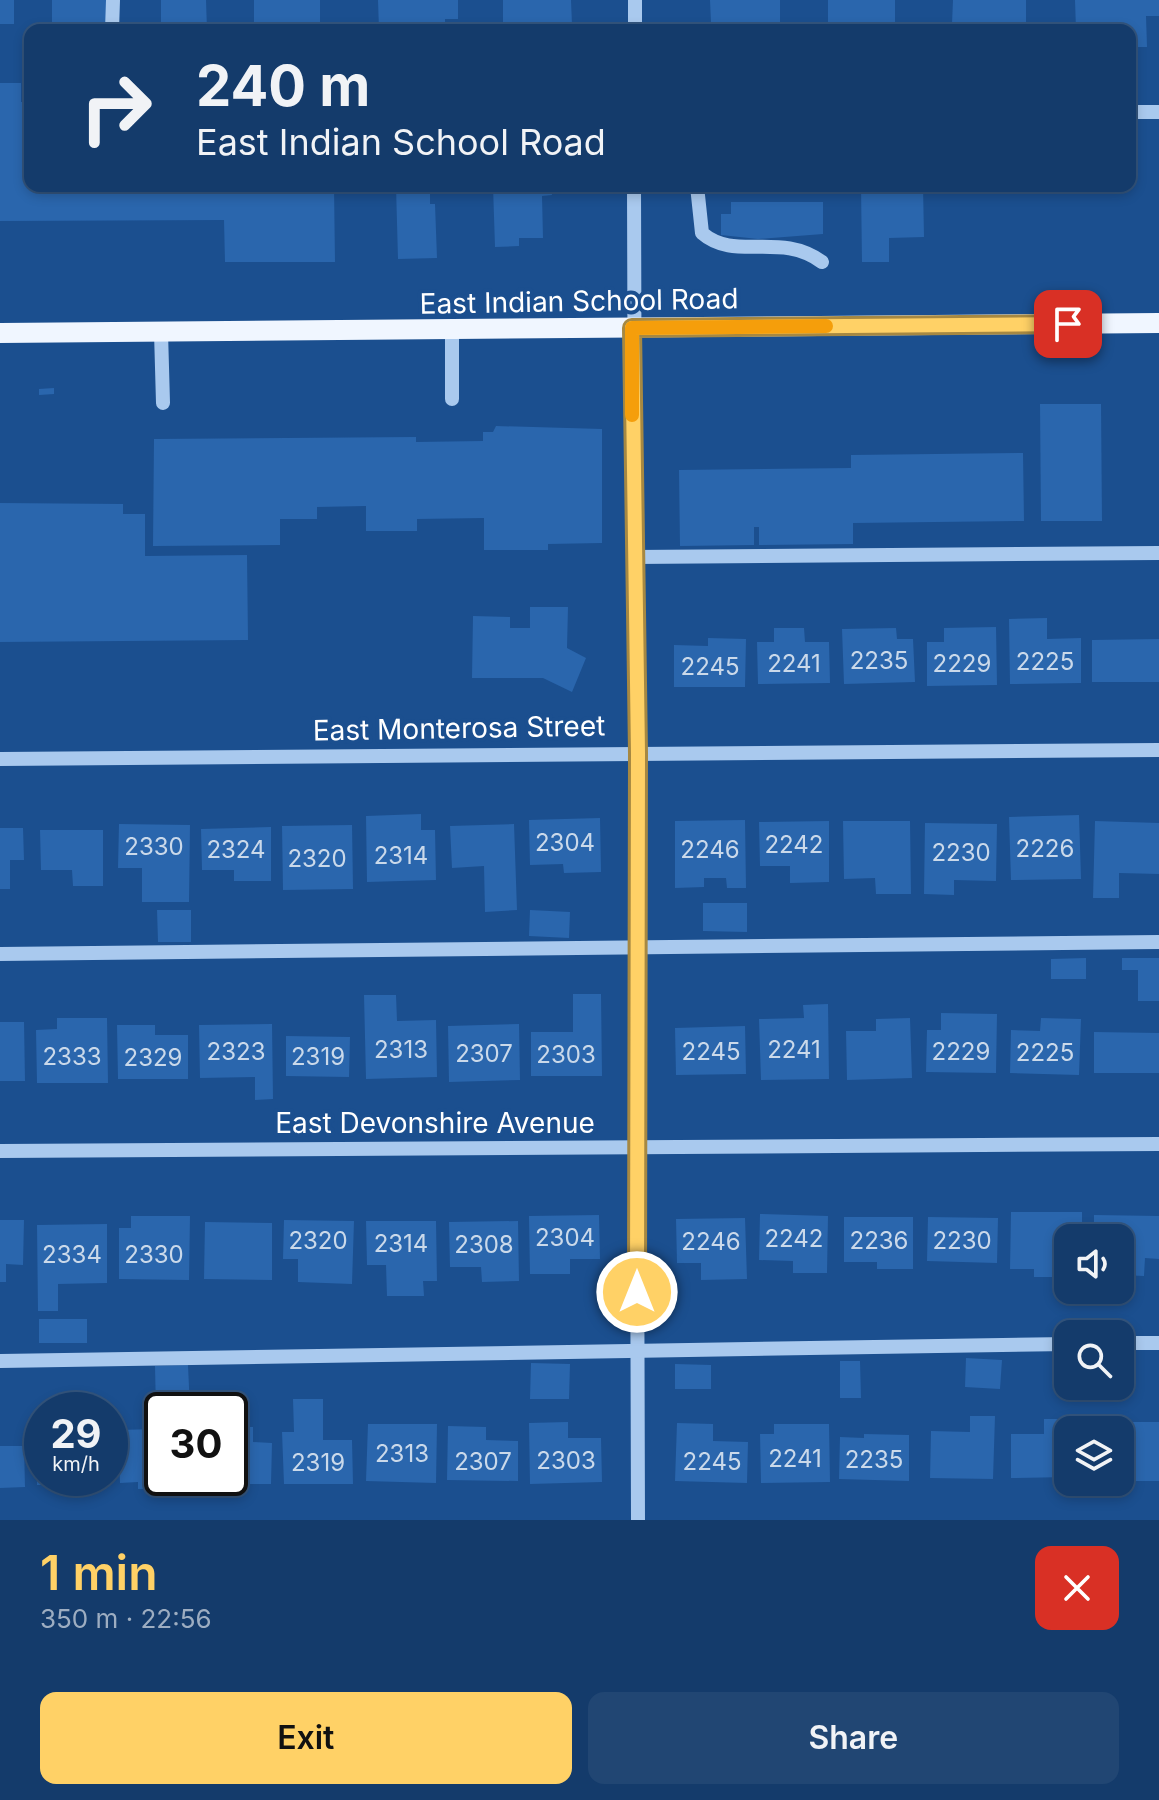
<!DOCTYPE html>
<html lang="en">
<head>
<meta charset="utf-8">
<style>
  :root { --surface:#143b6b; --page:#214673; --text:#f1f3f6; --muted:#9dadc1; --line:#33557e; --accent:#ffd166 }
  body { margin:0; font-family:Inter,sans-serif; background:var(--page); color:var(--text); height:100vh; display:flex; flex-direction:column; font-size:30px; white-space:nowrap }
  * { box-sizing:border-box; margin:0 }
  p { font-size:26px; color:var(--muted) }
  .icon { flex:none; width:44px; height:44px; fill:none; stroke:currentColor; stroke-width:2; stroke-linecap:round; stroke-linejoin:round }
  .map { position:relative; height:1520px; overflow:hidden }
  .drawer { display:flex; flex-direction:column; background:var(--surface); flex:1 }
  .drawer>* { flex:none }
  .guide { position:absolute; left:24px; top:24px; width:1112px; height:168px; border-radius:16px; box-shadow:0 4px 12px #0003,0 0 0 2px var(--line); background:#143b6b; color:var(--text); overflow:hidden }
  .tools { position:absolute; left:1054px; top:1224px; display:grid; gap:16px }
  .tools a { display:grid; place-items:center; width:80px; height:80px; border-radius:16px; background:var(--surface); box-shadow:0 4px 12px #0003,0 0 0 2px var(--line); font-size:40px }
  .speed { position:absolute; left:24px; top:1392px; display:flex; gap:16px; font-size:40px; font-weight:700; text-align:center }
  .speed>* { display:grid; place-content:center; width:104px; height:104px; border-radius:50%; background:var(--surface); box-shadow:0 4px 12px #0003,0 0 0 2px var(--line); line-height:1 }
  .speed small { font-size:20px; font-weight:400 }
  .speed .limit { border:4px solid #111; border-radius:12px; background:#fff; color:#111 }
  .pin { position:absolute; display:grid; place-items:center; width:68px; height:68px; color:#fff; margin:-34px; border-radius:16px; box-shadow:0 4px 12px #0006 }
  .me { position:absolute; width:88px; margin:-44px; rotate:0deg; stroke-linejoin:round; filter:drop-shadow(0 0 6px #0008) }
  .turn { display:flex; align-items:center; gap:28px; height:168px; padding:0 40px; font-size:36px }
  .turn .icon { width:104px; height:104px; stroke-width:2.5 }
  .turn b { display:block; font-size:56px; line-height:68px }
  .round { display:grid; place-items:center; flex:none; width:84px; height:84px; border-radius:16px; background:var(--page) }
  .overview { display:flex; align-items:center; justify-content:space-between; height:136px; padding:0 40px }
  h1 { font-size:48px; font-weight:600; line-height:60px; color:var(--accent) }
  .action { display:flex; gap:16px; margin-top:auto; padding:16px 40px }
  .action a { flex:1; height:92px; border-radius:16px; background:var(--accent); color:#111; font-size:32px; font-weight:600; line-height:92px; text-align:center }
  .action a+a { background:var(--page); color:var(--text) }
  .map>svg:first-child { display:block }
  .building { fill:#2a66ad }
  .lines { fill:none; stroke-linecap:round; stroke-linejoin:round }
  .minor { stroke:#a9c9ee; stroke-width:14 }
  .major { stroke:#f0f6ff; stroke-width:20 }
  .route-casing { stroke:#a68842; stroke-width:20 }
  .route { stroke:#ffd166; stroke-width:14 }
  .slow { stroke:#f59e0b; stroke-width:14 }
  .labels { text-anchor:middle; dominant-baseline:central; stroke-width:8; stroke-linejoin:round; paint-order:stroke }
  .number-label { font-size:24px; fill:#cad9ea }
  .street-label { font-size:28px; fill:#fff; stroke:#1b4f8f }
</style>
</head>
<body>
<div class="map">
<svg width="1159" height="1520" viewBox="0 0 1159 1520">
  <rect width="100%" height="100%" fill="#1b4f8f"/>
  <g class="building">
    <rect x="0" y="0" width="14" height="24"/>
    <rect x="52" y="0" width="57" height="24"/>
    <path d="M161,0H206L207,30H161Z"/>
    <rect x="254" y="0" width="66" height="30"/>
    <path d="M378,0H458V19H445V30H379Z"/>
    <path d="M503,0H571L572,25L503,26Z"/>
    <path d="M710,0H780V30H743V22L711,23Z"/>
    <path d="M828,0H895V23L828,22Z"/>
    <path d="M953,0H1026V24H952Z"/>
    <path d="M1075,0H1159V16H1146L1147,47H1130V30H1076Z"/>
    <path d="M0,83H21V102H30V186H239V191L264,190V186H334L335,262H225L224,220L0,221Z"/>
    <path d="M396,186H430V204H435L437,258L398,259Z"/>
    <path d="M493,186H551L552,195L542,196L543,238H519V246L495,247Z"/>
    <path d="M861,186H923L924,237L889,238V262H862Z"/>
    <path d="M731,202H823V234L758,239L721,235V214H731Z"/>
    <path d="M54,388V394L39,395V389Z"/>
    <path d="M1040,404H1101L1102,521H1041Z"/>
    <path d="M496,426L602,429V543L548,544V550H484V518L417,519V531H366V506L317,507V519H280V545L153,546L154,439L416,437V442L483,441V432H493Z"/>
    <path d="M1023,453L1024,521L853,523V544L759,545V527H754V545L680,546L679,470L851,468V455Z"/>
    <path d="M0,503L123,504V514H145V556L247,555L248,640L0,642Z"/>
    <path d="M530,607H568L567,648L586,658L572,692L543,678H472L473,616L510,617V628H530Z"/>
    <path d="M1047,618V639L1081,638V683L1010,684L1009,619Z"/>
    <path d="M996,627L997,685L927,686V642H944V628Z"/>
    <path d="M774,628H804L805,642H829L830,683L758,684L757,642H774Z"/>
    <path d="M896,628L897,639H913L915,682L844,684L842,629Z"/>
    <path d="M708,638L746,639L745,687H674V645L708,646Z"/>
    <path d="M1159,639V682H1092V640Z"/>
    <path d="M421,814V830H435L436,880L367,882L366,816Z"/>
    <path d="M1079,815L1081,879L1011,880L1009,817Z"/>
    <path d="M600,818L601,872L564,873L563,864L530,865L529,820Z"/>
    <path d="M745,820L746,888H727L726,878H704V887L675,888V821Z"/>
    <path d="M829,821V882L790,883V866H760L759,822Z"/>
    <path d="M843,821H910L911,894H876L875,878L844,879Z"/>
    <path d="M1095,821L1159,823V874L1119,873V898H1093Z"/>
    <path d="M925,823L997,824L996,881L954,880V895L924,894Z"/>
    <path d="M119,824L190,825L189,902H142V868H118Z"/>
    <path d="M514,824L517,910L485,912L484,866L452,868L450,826Z"/>
    <path d="M352,825L353,889L283,890L282,826Z"/>
    <path d="M271,827V881H234V870H202L201,829Z"/>
    <path d="M0,828H23L24,860H10V889H0Z"/>
    <path d="M40,830H103V886H73L72,870H41Z"/>
    <path d="M703,903H747V932L703,931Z"/>
    <path d="M157,910H191V942H158Z"/>
    <path d="M530,910L570,912L569,938L529,936Z"/>
    <path d="M1086,958V979H1051V959Z"/>
    <path d="M1122,958H1159V1001H1138V970H1122Z"/>
    <path d="M573,994H601L602,1076H531V1032H573Z"/>
    <path d="M364,995H396L397,1021L436,1020L437,1077L366,1079Z"/>
    <path d="M828,1004L829,1079L761,1080L759,1019L804,1018L803,1005Z"/>
    <path d="M941,1013L997,1014L996,1073L926,1072L927,1030H941Z"/>
    <path d="M57,1018H107L108,1083H37L36,1030L57,1029Z"/>
    <path d="M910,1018L912,1078L847,1080L846,1031H876V1019Z"/>
    <path d="M1041,1018L1081,1019L1079,1075L1010,1073L1011,1030L1040,1031Z"/>
    <path d="M0,1022H24L25,1081H0Z"/>
    <path d="M272,1024L273,1099L255,1100V1077L200,1078L199,1025Z"/>
    <path d="M519,1024L520,1080L449,1082L448,1026Z"/>
    <path d="M117,1025H155V1035H188V1079H118Z"/>
    <path d="M745,1026L746,1074L676,1075L675,1028Z"/>
    <path d="M1094,1032L1159,1033V1073H1094Z"/>
    <path d="M286,1036L350,1037L349,1077L286,1076Z"/>
    <path d="M1011,1212H1082V1238H1068V1256H1055V1277H1034V1269H1010Z"/>
    <path d="M760,1214L828,1216L827,1273H793V1261L759,1260Z"/>
    <path d="M599,1215L600,1259H570V1274H530L529,1216Z"/>
    <path d="M1094,1215L1159,1216V1259L1145,1258L1144,1276L1121,1275L1120,1238H1094Z"/>
    <path d="M131,1216H190L189,1280L119,1279V1228H131Z"/>
    <path d="M844,1217H913V1269H877V1262H844Z"/>
    <path d="M928,1217L998,1218L997,1263L927,1261Z"/>
    <path d="M745,1218L747,1279L701,1280V1263H677L676,1219Z"/>
    <path d="M0,1220H24L23,1265L6,1264V1282H0Z"/>
    <path d="M284,1220L354,1221L352,1284L298,1282V1259H283Z"/>
    <path d="M366,1221H436L437,1281H423L424,1296H387L386,1265H367Z"/>
    <path d="M518,1221L519,1281L482,1282L481,1267H450L449,1222Z"/>
    <path d="M205,1222L272,1223V1280L204,1279Z"/>
    <path d="M107,1224V1283L58,1284V1311H38L37,1225Z"/>
    <rect x="39" y="1319" width="48" height="24"/>
    <path d="M966,1358L1002,1360L1000,1389L965,1387Z"/>
    <path d="M840,1361H860L861,1398H840Z"/>
    <path d="M531,1363L570,1364L569,1399H530Z"/>
    <path d="M675,1364L711,1365V1389H675Z"/>
    <path d="M188,1365L190,1410L156,1411L155,1366Z"/>
    <path d="M293,1399H323V1440H352L353,1484H284L282,1432H294Z"/>
    <path d="M970,1416H995L993,1479L930,1478L931,1431L970,1432Z"/>
    <path d="M1044,1419H1066L1068,1477L1011,1478V1434H1044Z"/>
    <path d="M568,1422V1438H601L602,1482L530,1484L529,1423Z"/>
    <path d="M1126,1422H1159V1481H1120V1437H1126Z"/>
    <path d="M677,1423L713,1424V1441L748,1442L747,1483L675,1481Z"/>
    <path d="M368,1424H437L436,1483L366,1481Z"/>
    <path d="M774,1424H829L830,1482L761,1483L760,1434H774Z"/>
    <path d="M448,1426L486,1427V1440L518,1441V1481L447,1480Z"/>
    <path d="M230,1427H253V1442L272,1443L271,1484H240V1495L215,1494L216,1478H230Z"/>
    <path d="M36,1429H42V1478H93V1490H58V1485H37Z"/>
    <path d="M156,1429V1440H162V1478H189V1488L138,1489V1482L120,1483L118,1430Z"/>
    <path d="M864,1434L909,1435V1481L839,1479L840,1437L864,1438Z"/>
    <path d="M0,1446H24L25,1487L0,1488Z"/>
  </g>
  <g class="lines">
    <g class="minor">
      <path d="M112,30L113,0"/>
      <path d="M635,30V0"/>
      <path d="M1130,112H1159"/>
      <path d="M634,186L638,1520"/>
      <path d="M697,186L702,233C735,262 780,231 822,262"/>
      <path d="M452,330V399"/>
      <path d="M161,332L163,403"/>
      <path d="M634,557L1159,553"/>
      <path d="M0,759L1159,750"/>
      <path d="M0,954L1159,942"/>
      <path d="M0,1151L1159,1144"/>
      <path d="M1120,1343H1159"/>
      <path d="M0,1361L1068,1344"/>
    </g>
    <path class="major" d="M0,333L1159,323"/>
  </g>
  <g class="lines">
    <defs>
      <path id="route" d="M637,1292L638,753L632,328L1068,324"/>
    </defs>
    <use href="#route" class="route-casing"/>
    <use href="#route" class="route"/>
    <path class="slow" d="M632,415V328L826,326"/>
  </g>
  <g class="labels">
    <g class="number-label">
      <text x="879" y="660">2235</text>
      <text x="1045" y="661">2225</text>
      <text x="794" y="663">2241</text>
      <text x="962" y="663">2229</text>
      <text x="710" y="666">2245</text>
      <text x="565" y="842">2304</text>
      <text x="794" y="844">2242</text>
      <text x="154" y="846">2330</text>
      <text x="1045" y="848">2226</text>
      <text x="236" y="849">2324</text>
      <text x="710" y="849">2246</text>
      <text x="961" y="852">2230</text>
      <text x="401" y="855">2314</text>
      <text x="317" y="858">2320</text>
      <text x="401" y="1049">2313</text>
      <text x="794" y="1049">2241</text>
      <text x="236" y="1051">2323</text>
      <text x="711" y="1051">2245</text>
      <text x="961" y="1051">2229</text>
      <text x="1045" y="1052">2225</text>
      <text x="484" y="1053">2307</text>
      <text x="566" y="1054">2303</text>
      <text x="72" y="1056">2333</text>
      <text x="318" y="1056">2319</text>
      <text x="153" y="1057">2329</text>
      <text x="565" y="1237">2304</text>
      <text x="794" y="1238">2242</text>
      <text x="318" y="1240">2320</text>
      <text x="879" y="1240">2236</text>
      <text x="962" y="1240">2230</text>
      <text x="711" y="1241">2246</text>
      <text x="401" y="1243">2314</text>
      <text x="484" y="1244">2308</text>
      <text x="72" y="1254">2334</text>
      <text x="154" y="1254">2330</text>
      <text x="402" y="1453">2313</text>
      <text x="795" y="1458">2241</text>
      <text x="874" y="1459">2235</text>
      <text x="566" y="1460">2303</text>
      <text x="483" y="1461">2307</text>
      <text x="712" y="1461">2245</text>
      <text x="318" y="1462">2319</text>
    </g>
    <g class="street-label">
      <text transform="translate(579 301) rotate(-1)">East Indian School Road</text>
      <text transform="translate(459 728) rotate(-1)">East Monterosa Street</text>
      <text x="435" y="1123">East Devonshire Avenue</text>
    </g>
  </g>
</svg>
<div class="tools">
<a><svg class="icon" aria-label="sound" viewBox="0 0 24 24"><path d="M4 9h4l5-4v14l-5-4H4zM17 9q2 3 0 6"/></svg></a>
<a><svg class="icon" aria-label="search" viewBox="0 0 24 24"><circle cx="10" cy="10" r="6"/><path d="M15 15l6 6"/></svg></a>
<a><svg class="icon" aria-label="layers" viewBox="0 0 24 24"><path d="M12 4l9 5-9 5-9-5zM3 14l9 5 9-5"/></svg></a>
</div>
<div class="speed"><div>29<small>km/h</small></div><div class="limit">30</div></div>
<div class="pin" style="left:1068px;top:324px;background:#d93025"><svg class="icon" aria-label="arrive" viewBox="0 0 24 24"><path d="M6 21V4h12l-3 4 3 4H6"/></svg></div>
<svg class="me" style="left:637px;top:1292px" viewBox="-20 -20 40 40"><circle r="17" fill="#ffd166" stroke="#fff" stroke-width="3"/><path d="M0-11L8 9 0 5-8 9z" fill="#fff"/></svg>
<div class="guide">
<div class="turn"><svg class="icon" aria-label="right" viewBox="0 0 24 24"><path d="M7 20v-9h11M14 6l5 5-5 5"/></svg><div><b>240 m</b>East Indian School Road</div></div>
</div>
</div>
<section class="drawer">
<div class="overview"><div><h1>1 min</h1><p>350 m · 22:56</p></div><a class="round" style="background:#d93025;color:#fff"><svg class="icon" aria-label="close" viewBox="0 0 24 24"><path d="M6 6l12 12M18 6L6 18"/></svg></a></div>
<div class="action"><a>Exit</a><a>Share</a></div>
</section>
</body>
</html>
